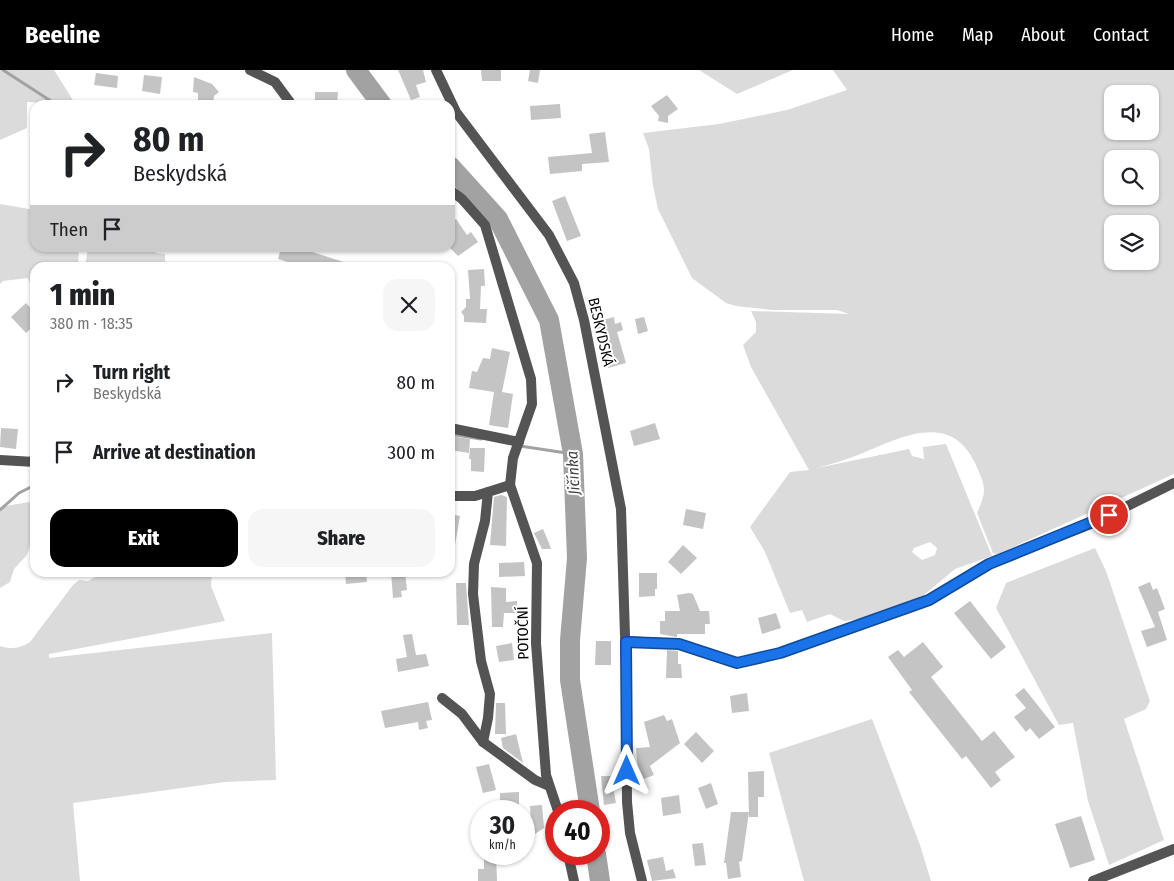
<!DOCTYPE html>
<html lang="en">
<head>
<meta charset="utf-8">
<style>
  :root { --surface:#fff; --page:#f6f6f6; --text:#202124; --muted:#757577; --accent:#000 }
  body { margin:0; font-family:"Fira Sans Condensed",sans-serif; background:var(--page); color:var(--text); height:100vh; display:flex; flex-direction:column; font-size:19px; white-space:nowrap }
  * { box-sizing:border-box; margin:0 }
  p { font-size:16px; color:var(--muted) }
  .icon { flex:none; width:28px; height:28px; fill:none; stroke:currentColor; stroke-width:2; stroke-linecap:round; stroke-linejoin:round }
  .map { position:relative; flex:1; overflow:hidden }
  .sheet { position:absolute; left:30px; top:192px; width:425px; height:315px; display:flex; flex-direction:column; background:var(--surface); border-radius:15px; box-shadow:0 1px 4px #0004 }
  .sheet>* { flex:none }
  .hud { position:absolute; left:30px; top:30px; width:425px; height:152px; border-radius:15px; box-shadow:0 1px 4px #0004; background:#fff; color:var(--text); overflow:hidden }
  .controls { position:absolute; left:1104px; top:15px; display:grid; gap:10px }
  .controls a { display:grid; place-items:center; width:55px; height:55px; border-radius:10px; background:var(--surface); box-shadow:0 1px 4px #0004; font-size:25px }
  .speed { position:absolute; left:470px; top:730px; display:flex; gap:10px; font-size:25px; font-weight:700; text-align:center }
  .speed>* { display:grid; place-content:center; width:65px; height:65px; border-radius:50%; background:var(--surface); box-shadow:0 1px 4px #0004; line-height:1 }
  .speed small { font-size:12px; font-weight:400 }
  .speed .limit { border:8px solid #d22; background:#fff; color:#111 }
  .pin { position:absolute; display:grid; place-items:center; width:42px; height:42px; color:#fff; margin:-21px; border:2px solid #fff; border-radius:50%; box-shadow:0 1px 5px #0007 }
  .me { position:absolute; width:55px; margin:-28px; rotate:0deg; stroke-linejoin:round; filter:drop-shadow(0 0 4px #0008) }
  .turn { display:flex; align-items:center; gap:18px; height:105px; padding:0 20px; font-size:22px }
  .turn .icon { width:65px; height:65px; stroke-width:2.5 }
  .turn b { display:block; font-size:35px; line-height:42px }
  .then { display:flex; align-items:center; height:48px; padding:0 20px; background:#0003; gap:10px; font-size:19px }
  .round { display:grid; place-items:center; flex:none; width:52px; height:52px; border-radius:15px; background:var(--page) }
  .head { display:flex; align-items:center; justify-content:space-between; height:85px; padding:0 20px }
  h1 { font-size:30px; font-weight:800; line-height:38px }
  .action { display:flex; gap:10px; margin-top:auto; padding:10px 20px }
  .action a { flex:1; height:58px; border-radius:15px; background:var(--accent); color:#fff; font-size:20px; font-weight:800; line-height:58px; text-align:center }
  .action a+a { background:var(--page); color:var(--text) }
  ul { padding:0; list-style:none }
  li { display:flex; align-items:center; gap:15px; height:70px; padding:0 20px }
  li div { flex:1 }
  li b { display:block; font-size:19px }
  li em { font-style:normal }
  header { display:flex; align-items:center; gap:30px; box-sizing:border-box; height:70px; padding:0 25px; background:var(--accent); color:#fff }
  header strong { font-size:24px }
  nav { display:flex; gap:28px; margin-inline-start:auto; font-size:18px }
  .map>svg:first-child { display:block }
  .green { fill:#dbdbdb; fill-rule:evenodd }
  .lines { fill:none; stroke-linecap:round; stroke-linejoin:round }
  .stream { stroke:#a2a2a2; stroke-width:3 }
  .river { stroke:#a2a2a2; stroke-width:20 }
  .building { fill:#c4c4c4 }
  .minor { stroke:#545454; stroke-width:10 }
  .tertiary { stroke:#545454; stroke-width:10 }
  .route-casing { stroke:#114b97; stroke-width:12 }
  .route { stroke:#1a73e8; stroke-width:9 }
  .labels { text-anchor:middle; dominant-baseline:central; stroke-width:4; stroke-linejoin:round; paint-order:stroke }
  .street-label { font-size:15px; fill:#000; stroke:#fff }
  .water-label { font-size:16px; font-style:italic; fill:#434343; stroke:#fff }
</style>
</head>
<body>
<header>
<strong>Beeline</strong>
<nav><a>Home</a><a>Map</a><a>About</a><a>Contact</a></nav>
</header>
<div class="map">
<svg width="1174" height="811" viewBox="0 0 1174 811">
  <rect width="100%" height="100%" fill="#fff"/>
  <g class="green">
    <path d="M0,0H54L76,35L27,32V58L0,70Z"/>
    <path d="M699,0H793L737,24Z"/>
    <path d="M833,0H1174V404L998,484L993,483L977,443C988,419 985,416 975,393C950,339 897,369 858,385C845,390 831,394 817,398L909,379L912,386L924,389L923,377L946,374L992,486L955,499L924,525L876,547L844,551L830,544L807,552L802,540L790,543L765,482L750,457L790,402L809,400L751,297L743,275L756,262V252L751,241L849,244L837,240H772L736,236L726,233L692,208L658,139L653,116L649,79L643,63L719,54L787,40L847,20ZM1112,24H1150V61H1112ZM1112,89H1150V126H1112ZM1112,154H1150V191H1112ZM930,472L937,478L935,485L922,490L912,482L914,478Z"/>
    <path d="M0,134L35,140V178H79L78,197L35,198V226L28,208L3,211L0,214Z"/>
    <path d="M88,178H156V183L165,184V193L169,197H85Z"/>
    <path d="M35,431V460L27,485L14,499L10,512L0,518V437Z"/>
    <path d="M1095,478L1106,501L1150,631L1146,639L1124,649L1164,770L1109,795L1088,731L1073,653L1059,655L996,538L1006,513Z"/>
    <path d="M102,503H212L211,516L225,551L49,584V588L272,563L276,710L225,712L73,733L80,811H0V576C11,580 21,578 30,572L73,515L79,510L88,511Z"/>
    <path d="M872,649L920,775L931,811H804L769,683Z"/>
  </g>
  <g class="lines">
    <g class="stream">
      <path d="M3,0L57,35"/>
      <path d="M450,109L461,106"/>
      <path d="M450,364L481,369"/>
      <path d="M520,376L573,384"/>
      <path d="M0,440L19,423L35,415"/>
    </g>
    <g class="river">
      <path d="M356,0L382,35"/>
      <path d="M450,96L498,149L549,250L573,384L577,488L570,570V610L590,741"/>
      <path d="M596,784L600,811"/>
    </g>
  </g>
  <g class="building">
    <path d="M398,0H423L426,12L416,15L420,27L411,30Z"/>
    <path d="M481,0H501V11H482Z"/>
    <path d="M530,0H540L538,13L528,11Z"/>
    <path d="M96,3L118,6L117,18L94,15Z"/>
    <path d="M144,5L162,7L160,24L142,21Z"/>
    <path d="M194,7L212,14L219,22L214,26L213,33L198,31V23L193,22Z"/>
    <path d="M315,22H338L337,35H315Z"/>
    <path d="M667,25L678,39L668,46V53L658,51L659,46L651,36Z"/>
    <path d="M560,34L561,48L531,50L530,36Z"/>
    <path d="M605,62L609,92L582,94V101L550,104L548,87L592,83L589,64Z"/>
    <path d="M565,126L581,166L567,171L552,131Z"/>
    <path d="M456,149L467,165L471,162L478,172L458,186L450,178V153Z"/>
    <path d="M281,178H300L356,196V198H293L294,194L278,189Z"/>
    <path d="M484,199L485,216H481L480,239H487L486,253L464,252V246L461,242L466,237V229H470L468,200Z"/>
    <path d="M26,233L35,243V255L26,263L11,247Z"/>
    <path d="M614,247L615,254L621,252L623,260L617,262L626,293L608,298L596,252Z"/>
    <path d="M644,247L648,261L638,264L635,249Z"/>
    <path d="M492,278L510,282L502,322L513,324L508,358L489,355L494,322L469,318L472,301L477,302L483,288L490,289Z"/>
    <path d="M655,353L660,369L634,376L630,361Z"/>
    <path d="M1,358L18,359L16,379L0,377Z"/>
    <path d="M450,366L470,369L469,383L450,380Z"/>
    <path d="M470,378H485L484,402L471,401V389H469Z"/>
    <path d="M501,425L507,427L506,476L490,475L494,427Z"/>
    <path d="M686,439L706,443L703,459L683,455Z"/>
    <path d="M450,444L460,446L455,475H450Z"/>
    <path d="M543,459L549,473L551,479H542L534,463Z"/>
    <path d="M683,475L697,488L681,504L668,492Z"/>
    <path d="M524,492L525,506L499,507V493Z"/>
    <path d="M345,502H366L367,512L346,514Z"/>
    <path d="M391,502H405L407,520L401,521L402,527L393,528Z"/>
    <path d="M639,503H657V519H655V526L639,527Z"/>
    <path d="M1150,512L1153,520L1157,518L1165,539L1158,542L1167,570L1147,577L1141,561L1155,557L1138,517Z"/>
    <path d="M456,513H466L469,555H457Z"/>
    <path d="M491,517L506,518V532L517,531V543H504L503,557H492Z"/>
    <path d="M689,523L693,524L700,541H709L710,554H705V564H677V567L660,564V551H665V541H680L677,525Z"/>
    <path d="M970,531L1006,577L991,589L954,543Z"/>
    <path d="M776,543L781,558L762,564L758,548Z"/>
    <path d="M412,564L416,585L426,584L429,596L398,602L396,589L407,587L403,565Z"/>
    <path d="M596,571H611V595H595Z"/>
    <path d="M923,572L943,597L931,607L982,671L994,661L1015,687L995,702L1001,710L991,718L966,686L962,689L909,622L912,620L888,587L898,580L904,587Z"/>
    <path d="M512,573L514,590L499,592L496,576Z"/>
    <path d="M667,580L678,581V594H681L682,608H666Z"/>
    <path d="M1024,618L1055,657L1039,669L1030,658L1026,662L1014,647L1026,638L1015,625Z"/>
    <path d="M747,623L749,641L732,643L730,626Z"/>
    <path d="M428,632L432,650L426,651L428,658L419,660L418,652L385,658L381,641Z"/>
    <path d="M496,633H505L506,664H495Z"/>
    <path d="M664,645L667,651L672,649L680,673L650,696L654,705L644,709L640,700L638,701L636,678L650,677L644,652Z"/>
    <path d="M696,662L714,681L702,693L684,674Z"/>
    <path d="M516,664L523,693L503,678L501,668Z"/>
    <path d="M489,694L496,720L483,723L476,697Z"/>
    <path d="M764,701V727H758V747H749L748,702Z"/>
    <path d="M601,706H611L616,733L604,735Z"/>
    <path d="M711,713L718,734L706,739L698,718Z"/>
    <path d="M519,722V741H504V738H500V723Z"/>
    <path d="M679,725L681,743L663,746L661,728Z"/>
    <path d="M542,735L544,758L532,766L530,736Z"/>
    <path d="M731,742H749L742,791L739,792L741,807L728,809L726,793H724Z"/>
    <path d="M1081,746L1095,790L1070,798L1055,754Z"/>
    <path d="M703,773L706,795L695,796L692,774Z"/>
    <path d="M484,784H496L497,811H478V799H484Z"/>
    <path d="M663,787L666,801L673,799L676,808L652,811L647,790Z"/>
  </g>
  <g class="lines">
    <g class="minor">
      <path d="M250,0L275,12L292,35"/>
      <path d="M450,120L462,129L485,155L531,309L532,334L513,388L510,415L537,493L536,573L546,705L558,741"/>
      <path d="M450,358L519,372"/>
      <path d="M0,390L35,392"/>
      <path d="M450,426H475L488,422"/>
      <path d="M626,571L679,574L737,593L780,583L929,530L989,494L1093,453L1174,413"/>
      <path d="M442,628L462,644L483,672L535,710L549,716"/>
      <path d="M483,672L488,648L490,624L481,591L473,524L474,494L485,451L488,422L510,415"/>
      <path d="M568,784L574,811"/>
      <path d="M1093,811L1174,779"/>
    </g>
    <path class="tertiary" d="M436,0L456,42L549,165L574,213L584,250L621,439L626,597L627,732L630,763L642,811"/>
  </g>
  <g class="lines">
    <defs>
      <path id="route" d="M627,701L626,572L679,574L737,593L780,583L929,530L989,494L1109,445"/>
    </defs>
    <use href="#route" class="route-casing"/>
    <use href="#route" class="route"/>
  </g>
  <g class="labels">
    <g class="street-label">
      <text transform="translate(601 262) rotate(77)">BESKYDSKÁ</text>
      <text transform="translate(523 563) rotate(-91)">POTOČNÍ</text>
    </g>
    <g class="water-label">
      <text transform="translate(573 403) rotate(-93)">Jičínka</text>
    </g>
  </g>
</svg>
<div class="controls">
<a><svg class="icon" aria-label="sound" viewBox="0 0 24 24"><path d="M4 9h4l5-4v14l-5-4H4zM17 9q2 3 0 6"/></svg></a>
<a><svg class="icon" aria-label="search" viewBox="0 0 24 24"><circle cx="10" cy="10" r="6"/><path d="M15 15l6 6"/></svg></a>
<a><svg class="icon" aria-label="layers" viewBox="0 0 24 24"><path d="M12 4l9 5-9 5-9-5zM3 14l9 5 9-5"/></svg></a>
</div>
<div class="speed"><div>30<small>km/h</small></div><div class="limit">40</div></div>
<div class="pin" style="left:1109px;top:445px;background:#d93025"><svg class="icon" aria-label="arrive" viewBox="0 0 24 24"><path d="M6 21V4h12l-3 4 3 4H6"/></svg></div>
<svg class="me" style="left:627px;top:701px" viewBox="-20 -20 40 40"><path d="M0-17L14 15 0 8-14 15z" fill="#1a73e8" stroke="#fff" stroke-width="4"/></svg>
<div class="hud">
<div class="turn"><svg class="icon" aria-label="right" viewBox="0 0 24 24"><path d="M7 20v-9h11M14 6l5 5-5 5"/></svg><div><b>80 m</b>Beskydská</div></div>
<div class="then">Then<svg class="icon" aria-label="arrive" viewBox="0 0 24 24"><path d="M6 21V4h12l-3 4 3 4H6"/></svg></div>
</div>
<section class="sheet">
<div class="head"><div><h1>1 min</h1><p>380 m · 18:35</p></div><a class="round"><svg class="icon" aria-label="close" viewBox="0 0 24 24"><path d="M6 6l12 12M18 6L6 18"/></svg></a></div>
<ul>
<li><svg class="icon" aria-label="right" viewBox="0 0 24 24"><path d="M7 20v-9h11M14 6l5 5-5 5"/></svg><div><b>Turn right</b><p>Beskydská</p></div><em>80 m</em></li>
<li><svg class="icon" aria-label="arrive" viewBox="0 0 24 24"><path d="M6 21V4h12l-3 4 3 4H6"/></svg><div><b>Arrive at destination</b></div><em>300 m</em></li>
</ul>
<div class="action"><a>Exit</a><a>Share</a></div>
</section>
</div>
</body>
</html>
